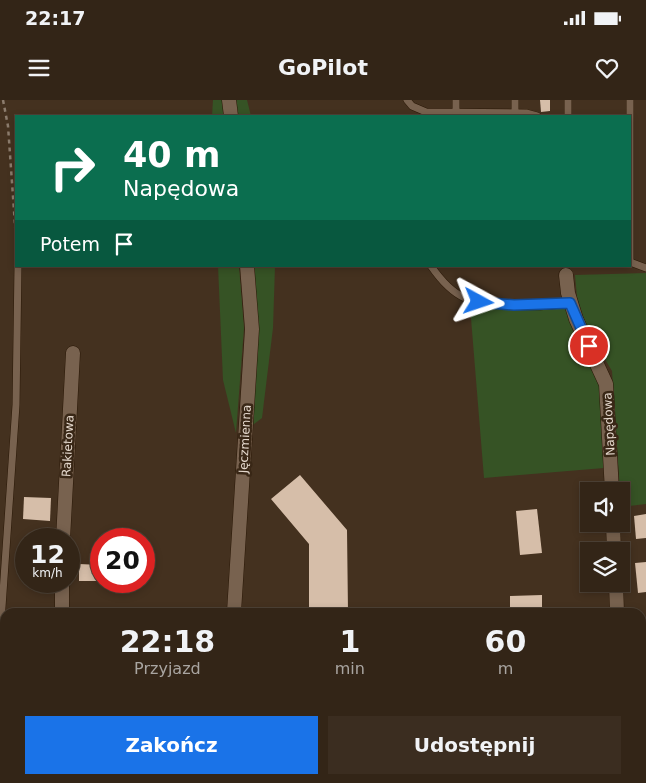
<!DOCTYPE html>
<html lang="pl">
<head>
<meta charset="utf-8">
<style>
  :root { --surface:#332517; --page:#3b2d20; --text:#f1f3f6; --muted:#a9a5a1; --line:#4e4236; --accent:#1a73e8 }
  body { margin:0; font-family:"DejaVu Sans",sans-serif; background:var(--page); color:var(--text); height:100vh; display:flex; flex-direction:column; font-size:19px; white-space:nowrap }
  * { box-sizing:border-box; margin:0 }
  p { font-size:16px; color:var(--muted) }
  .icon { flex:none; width:28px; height:28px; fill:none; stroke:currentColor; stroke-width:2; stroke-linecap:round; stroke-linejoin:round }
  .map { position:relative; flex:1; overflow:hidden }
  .sheet { position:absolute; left:0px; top:508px; width:646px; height:176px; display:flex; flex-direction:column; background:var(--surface); border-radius:15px 15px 0 0; box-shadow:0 2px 8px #0003,0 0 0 1px var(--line) }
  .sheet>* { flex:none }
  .banner { position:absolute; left:15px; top:15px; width:616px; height:152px; border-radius:0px; box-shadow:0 2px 8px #0003,0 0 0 1px var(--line); background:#0b6e4f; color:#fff; overflow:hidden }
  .buttons { position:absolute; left:580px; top:382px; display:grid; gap:10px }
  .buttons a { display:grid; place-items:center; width:50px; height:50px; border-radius:0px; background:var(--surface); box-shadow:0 2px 8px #0003,0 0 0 1px var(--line); font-size:25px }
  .speed { position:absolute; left:15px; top:428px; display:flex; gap:10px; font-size:25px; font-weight:700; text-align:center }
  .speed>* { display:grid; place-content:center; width:65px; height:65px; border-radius:50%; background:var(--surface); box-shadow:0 2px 8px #0003,0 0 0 1px var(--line); line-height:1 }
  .speed small { font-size:12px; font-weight:400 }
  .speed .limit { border:8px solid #d22; background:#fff; color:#111 }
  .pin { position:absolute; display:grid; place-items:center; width:42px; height:42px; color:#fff; margin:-21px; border:2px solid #fff; border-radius:50%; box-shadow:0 1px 5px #0007 }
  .me { position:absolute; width:55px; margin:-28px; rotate:95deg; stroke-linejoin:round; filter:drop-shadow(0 0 4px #0008) }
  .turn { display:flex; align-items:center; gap:18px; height:105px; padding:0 25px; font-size:22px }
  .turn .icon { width:65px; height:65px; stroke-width:2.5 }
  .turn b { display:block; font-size:35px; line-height:42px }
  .then { display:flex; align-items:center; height:48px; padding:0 25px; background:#0003; gap:10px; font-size:19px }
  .eta { display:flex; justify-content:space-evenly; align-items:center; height:85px; text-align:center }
  .eta b { font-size:30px; font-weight:700; line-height:35px }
  .button { display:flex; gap:10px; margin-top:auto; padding:10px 25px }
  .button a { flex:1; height:58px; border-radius:0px; background:var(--accent); color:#fff; font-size:20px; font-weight:700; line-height:58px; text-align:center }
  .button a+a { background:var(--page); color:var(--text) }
  .status { display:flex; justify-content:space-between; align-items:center; height:35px; padding:0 25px; background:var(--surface); direction:ltr }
  .status svg { height:14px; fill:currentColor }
  header { display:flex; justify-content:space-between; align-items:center; height:65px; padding:0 25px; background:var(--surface); font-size:22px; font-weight:700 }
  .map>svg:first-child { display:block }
  .industrial { fill:#4c3737 }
  .green { fill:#365325 }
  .building { fill:#d6bea9 }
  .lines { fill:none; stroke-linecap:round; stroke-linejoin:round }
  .service-casing { stroke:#2a1807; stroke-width:8 }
  .minor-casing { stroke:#2a1807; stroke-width:15 }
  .path { stroke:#8c7c6d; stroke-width:2.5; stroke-dasharray:4 4; stroke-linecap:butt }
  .service { stroke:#78624f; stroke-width:7 }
  .minor { stroke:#78624f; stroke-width:14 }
  .route-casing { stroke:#114b97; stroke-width:12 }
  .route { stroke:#1a73e8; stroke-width:9 }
  .labels { text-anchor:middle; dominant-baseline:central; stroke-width:5; stroke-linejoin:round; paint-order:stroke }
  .street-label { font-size:12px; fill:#e4d8cd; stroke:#392716 }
</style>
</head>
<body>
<div class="status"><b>22:17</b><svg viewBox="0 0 49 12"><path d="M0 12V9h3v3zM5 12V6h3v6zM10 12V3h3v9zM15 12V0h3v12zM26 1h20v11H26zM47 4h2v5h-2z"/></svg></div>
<header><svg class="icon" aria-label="menu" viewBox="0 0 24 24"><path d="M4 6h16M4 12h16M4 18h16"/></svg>GoPilot<svg class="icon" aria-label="heart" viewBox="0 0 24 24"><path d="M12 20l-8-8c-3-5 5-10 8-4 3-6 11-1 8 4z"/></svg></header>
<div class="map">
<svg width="646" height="683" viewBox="0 0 646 683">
  <rect width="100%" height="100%" fill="#44311f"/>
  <rect class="industrial" x="234" y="679" width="71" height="4"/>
  <g class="green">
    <path d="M213,0H222L224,16H212Z"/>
    <path d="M234,0H247L251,16H236Z"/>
    <path d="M218,166H239L244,228L236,333L223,280Z"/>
    <path d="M251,166H275L273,228L262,318L250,327Z"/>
    <path d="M646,173V404L621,407L612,271L588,231L577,197L575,175Z"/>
    <path d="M470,206L567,209L602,290L604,368L484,378Z"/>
    <rect x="305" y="679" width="53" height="4"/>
  </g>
  <g class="building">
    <path d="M540,0H550V11L541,12Z"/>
    <path d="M300,375L347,430L348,512H309V444L271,399Z"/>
    <path d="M24,397L51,398L50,421L23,419Z"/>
    <path d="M537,409L542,453L520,455L516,411Z"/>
    <path d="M646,414V438L636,439L634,416Z"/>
    <path d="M646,462V492L638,493L635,463Z"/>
    <path d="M79,464L101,465L100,481H79Z"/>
    <path d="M542,495V512H510V496Z"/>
    <path d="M69,679H123L122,683H69Z"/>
    <rect x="283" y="679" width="15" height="4"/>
  </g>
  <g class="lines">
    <defs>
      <g id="service">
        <path d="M407,0L412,6L426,12L526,13L537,16"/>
        <path d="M456,0V13"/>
        <path d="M515,0V13"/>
        <path d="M568,0V16"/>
        <path d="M630,161V0"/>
        <path d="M630,162L646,168"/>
        <path d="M431,166C440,179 451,192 465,198C491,208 543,208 570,203"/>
        <path d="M0,536L16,305L18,166"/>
      </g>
      <g id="minor">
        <path d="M229,0L231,16"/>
        <path d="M566,175L568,193L576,219L606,284L612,391"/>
        <path d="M613,424L614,451"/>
        <path d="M63,439L73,253"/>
        <path d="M616,484L617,512"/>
        <path d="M62,512V481"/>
        <path d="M234,512L252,229L247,166"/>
        <path d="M618,679V683"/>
        <path d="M53,683V679"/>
        <path d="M227,683V679"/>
        <path d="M361,683V679"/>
      </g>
    </defs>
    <use href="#service" class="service-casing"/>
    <use href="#minor" class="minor-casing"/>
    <path class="path" d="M3,0L8,26L16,139"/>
    <use href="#service" class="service"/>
    <use href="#minor" class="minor"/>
  </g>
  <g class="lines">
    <defs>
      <path id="route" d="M479,202L514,205L570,203L589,246"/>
    </defs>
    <use href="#route" class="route-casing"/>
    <use href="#route" class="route"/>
  </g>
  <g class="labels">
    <g class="street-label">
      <text transform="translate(609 324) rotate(-93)">Napędowa</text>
      <text transform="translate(245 339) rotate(-87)">Jęczmienna</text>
      <text transform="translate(68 346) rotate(-87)">Rakietowa</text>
    </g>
  </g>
</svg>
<div class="buttons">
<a><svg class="icon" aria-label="sound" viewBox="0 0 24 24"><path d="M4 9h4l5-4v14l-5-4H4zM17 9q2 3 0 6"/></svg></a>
<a><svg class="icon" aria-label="layers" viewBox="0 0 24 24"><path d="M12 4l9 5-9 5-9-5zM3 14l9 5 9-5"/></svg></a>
</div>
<div class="speed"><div>12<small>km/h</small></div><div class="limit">20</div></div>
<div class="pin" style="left:589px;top:246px;background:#d93025"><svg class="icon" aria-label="arrive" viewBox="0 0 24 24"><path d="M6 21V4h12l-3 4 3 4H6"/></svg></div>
<svg class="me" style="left:479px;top:202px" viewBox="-20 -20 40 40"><path d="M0-17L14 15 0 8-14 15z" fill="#1a73e8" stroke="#fff" stroke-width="4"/></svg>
<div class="banner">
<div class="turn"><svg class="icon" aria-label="right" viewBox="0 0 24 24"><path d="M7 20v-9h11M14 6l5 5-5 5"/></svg><div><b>40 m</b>Napędowa</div></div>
<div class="then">Potem<svg class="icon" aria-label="arrive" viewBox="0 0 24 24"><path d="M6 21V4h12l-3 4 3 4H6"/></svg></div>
</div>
<section class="sheet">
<div class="eta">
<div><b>22:18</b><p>Przyjazd</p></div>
<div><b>1</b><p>min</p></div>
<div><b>60</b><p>m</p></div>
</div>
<div class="button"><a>Zakończ</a><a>Udostępnij</a></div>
</section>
</div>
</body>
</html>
